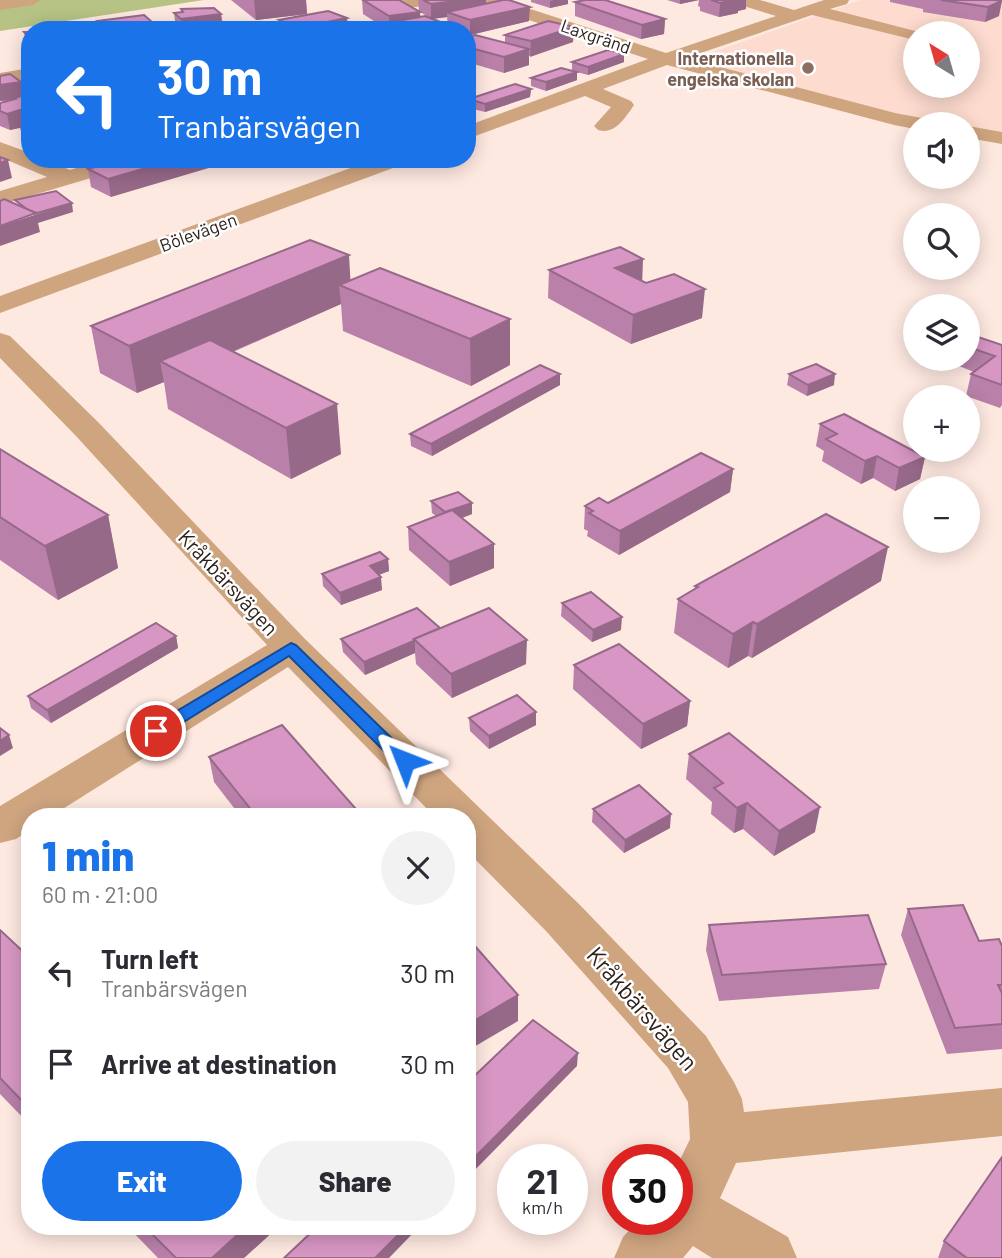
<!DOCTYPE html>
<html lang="en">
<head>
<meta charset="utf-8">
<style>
  :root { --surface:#fff; --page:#f2f2f3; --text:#2b2b33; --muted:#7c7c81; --accent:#1a73e8 }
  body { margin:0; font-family:Barlow,sans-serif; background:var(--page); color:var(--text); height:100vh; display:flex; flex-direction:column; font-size:26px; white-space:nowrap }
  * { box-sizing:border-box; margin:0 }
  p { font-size:23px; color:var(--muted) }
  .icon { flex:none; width:38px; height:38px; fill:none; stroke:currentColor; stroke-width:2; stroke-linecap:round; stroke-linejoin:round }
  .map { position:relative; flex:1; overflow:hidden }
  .panel { position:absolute; left:21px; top:808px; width:455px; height:427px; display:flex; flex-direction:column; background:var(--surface); border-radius:28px; box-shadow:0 4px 18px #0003 }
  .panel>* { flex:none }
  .banner { position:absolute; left:21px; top:21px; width:455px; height:147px; border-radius:28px; box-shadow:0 4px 18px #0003; background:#1a73e8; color:#fff; overflow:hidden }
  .needle { width:46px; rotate:323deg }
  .fabs { position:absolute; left:903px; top:21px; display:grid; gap:14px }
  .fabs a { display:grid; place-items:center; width:77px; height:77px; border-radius:50%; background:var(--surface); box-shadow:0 4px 18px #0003; font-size:35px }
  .speed { position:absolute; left:497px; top:1144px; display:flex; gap:14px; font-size:35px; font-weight:700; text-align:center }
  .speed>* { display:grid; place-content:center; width:91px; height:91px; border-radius:50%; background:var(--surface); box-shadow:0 4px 18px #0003; line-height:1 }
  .speed small { font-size:18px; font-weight:400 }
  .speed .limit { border:10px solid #d22; background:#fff; color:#111 }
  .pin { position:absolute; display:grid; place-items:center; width:60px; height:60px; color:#fff; margin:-30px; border:4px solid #fff; border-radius:50%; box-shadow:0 2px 7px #0007 }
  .me { position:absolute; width:77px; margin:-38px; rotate:315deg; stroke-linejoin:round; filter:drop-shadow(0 0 5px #0008) }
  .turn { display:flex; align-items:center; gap:24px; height:147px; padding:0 21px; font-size:32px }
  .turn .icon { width:91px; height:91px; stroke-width:2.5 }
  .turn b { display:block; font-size:49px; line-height:60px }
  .round { display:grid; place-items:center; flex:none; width:74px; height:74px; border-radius:37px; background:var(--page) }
  .summary { display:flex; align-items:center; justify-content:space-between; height:119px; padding:0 21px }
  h1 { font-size:42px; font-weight:800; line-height:52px; color:var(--accent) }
  .cta { display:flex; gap:14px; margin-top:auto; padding:14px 21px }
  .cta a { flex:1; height:80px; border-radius:42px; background:var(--accent); color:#fff; font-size:28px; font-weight:800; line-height:80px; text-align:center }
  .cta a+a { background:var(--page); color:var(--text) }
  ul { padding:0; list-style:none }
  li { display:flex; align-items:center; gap:21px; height:91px; padding:0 21px }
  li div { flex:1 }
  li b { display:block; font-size:26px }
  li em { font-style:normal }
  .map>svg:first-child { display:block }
  .built { fill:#fddbce; fill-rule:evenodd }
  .green { fill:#b6c384 }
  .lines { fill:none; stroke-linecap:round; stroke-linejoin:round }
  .minor { fill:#cfa580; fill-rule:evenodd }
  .wall { fill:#b981a9; fill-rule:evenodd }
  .shaded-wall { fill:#966989 }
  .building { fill:#d796c4; stroke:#966989; stroke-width:2 }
  .route { fill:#1a73e8; stroke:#114b97; stroke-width:2 }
  .education-dot { fill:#8d6e63; stroke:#fff; stroke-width:2.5 }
  .labels { text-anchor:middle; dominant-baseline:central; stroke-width:5; stroke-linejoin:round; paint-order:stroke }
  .far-street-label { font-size:18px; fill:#2e221d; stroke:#fff }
  .far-education-label { font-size:18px; font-weight:bold; fill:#785e54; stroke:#fff; text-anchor:end }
  .street-label { font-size:21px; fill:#2e221d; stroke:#fff }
  .near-street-label { font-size:24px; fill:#2e221d; stroke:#fff }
</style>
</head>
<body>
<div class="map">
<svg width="1002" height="1258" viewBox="0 0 1002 1258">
  <rect width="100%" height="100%" fill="#fee9e1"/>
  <path class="built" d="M861,0H1002V138L968,132V124H925L894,119L682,63ZM915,33H968V86H915Z"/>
  <path class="green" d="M0,0H204L0,31Z"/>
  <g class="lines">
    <g class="minor">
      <path d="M0,0H41L33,5L0,10Z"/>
      <path d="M399,0H445L437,5L393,9L391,5Z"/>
      <path d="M478,0H503L666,53L776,16L737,4L735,0H760L794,10L824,0H849L847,4L830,9L923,33H915V40L812,15L686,58L895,113L932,120L935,124H915V129L894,125L667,65L603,89L631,101L634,105C625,118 615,135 598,130L594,126L611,107L585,96L467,139V126L648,59L480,4Z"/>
      <path d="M30,68V80L0,85V73Z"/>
      <path d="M968,126L1002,132V144L968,138Z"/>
      <path d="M0,142L30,153V159H44L70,170L105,159H141L138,164L0,205V191L47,177L0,157Z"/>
      <path d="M375,159H407L404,164L0,313V296Z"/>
      <path d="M0,333L10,336L98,422L305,639L580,905L706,1036L734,1082L742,1099L744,1112L1002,1088V1136L736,1163L720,1198L788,1237L797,1258H712L693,1246L683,1258H614L623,1237L639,1220H677V1166L690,1139L688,1102L668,1068L546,931L467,851V817H435L288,667L50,817H30V830L16,839L0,843V806L267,645L76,436L0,358Z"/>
    </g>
  </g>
  <g class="wall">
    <path d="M231,0H306L307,14L256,20Z"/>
    <path d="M362,0L419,11L418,0H486V4L529,21L470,35L467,34V30H388L363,14ZM420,12L429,17H420ZM447,17L448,25L432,19Z"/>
    <path d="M531,0H568V4L550,8L531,2Z"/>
    <path d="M667,0H746V9L738,11V13L719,17L700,11V7L698,6L699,0L680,4Z"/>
    <path d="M890,0H995L999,16L985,22L923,12V9L890,2Z"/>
    <path d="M575,2L665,19L664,34L641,39L575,16Z"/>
    <path d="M181,9L221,14L223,24L247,28V30H178L176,28L174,13L181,12Z"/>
    <path d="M347,18L348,30H280L279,20Z"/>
    <path d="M97,21L153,30H98Z"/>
    <path d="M574,27L573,42L529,56V65L504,73L467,62V37L505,43V35Z"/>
    <path d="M24,32H30V50L27,48Z"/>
    <path d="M624,54V62L588,75L577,72V80L546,91L531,86V78L572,70V62Z"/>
    <path d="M0,76L24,96L30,95V139L22,135L20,128L10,130L0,126V103L12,100L0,101Z"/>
    <path d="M531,89L530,97L485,112L469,108V99Z"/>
    <path d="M124,159L111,197L91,187L88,169Z"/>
    <path d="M549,270L642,281L702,318L631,344L548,298Z"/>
    <path d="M350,281L510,319V365L471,386L343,331L341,304L233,352L341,454L291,479L168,409L164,382L137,393L100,373L91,326Z"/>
    <path d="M968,342L1002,345V405L1000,408L966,396L971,374L974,372L959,366L960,359H968Z"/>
    <path d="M560,374V385L432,456L411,446L410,434Z"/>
    <path d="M789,374L834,385L807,396L787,385Z"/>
    <path d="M820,424L925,457L920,479L895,491L873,478L861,484L822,461L824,451L816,446Z"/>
    <path d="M0,449L108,515L118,568L58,600L0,560Z"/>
    <path d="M733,469L730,492L619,555L587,536L588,531L584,529L585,506L608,503Z"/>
    <path d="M431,501L472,514L462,518L494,544V568L450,586L409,550L408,527L436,516L432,513Z"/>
    <path d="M388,559L389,571L379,575L382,590L341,605L323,586L322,574Z"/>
    <path d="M881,581L752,658L748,656L728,668L674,633L678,599L695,589V586Z"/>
    <path d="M562,603L621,630L592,642L561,616Z"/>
    <path d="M440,629L526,664L452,698L416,664L415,653L365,675L343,652L341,639Z"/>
    <path d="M176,636L178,648L51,723L31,708L28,696Z"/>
    <path d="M574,665L690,701L687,726L641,749L573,689Z"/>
    <path d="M469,718L536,725L489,749L470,731Z"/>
    <path d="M689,754L815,832L774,856L743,829L734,833L711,814L712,802L686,779Z"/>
    <path d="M209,757L363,817H241L214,782Z"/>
    <path d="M593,809L670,828L624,853L592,822Z"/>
    <path d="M908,909L979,941L1002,946V1049L947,1054L901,935Z"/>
    <path d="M709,925L886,964L879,989L719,1001L706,950Z"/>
    <path d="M0,930L30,958V1125L0,1094Z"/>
    <path d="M128,1227H278L244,1258H158Z"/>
    <path d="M944,1241L1002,1258H938Z"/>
  </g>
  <g class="shaded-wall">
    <path d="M254,0H306L307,14L256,20Z"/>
    <path d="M464,0H486V11L447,12V17L431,19V4Z"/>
    <path d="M554,0H568V4L550,8V1Z"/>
    <path d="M680,0H699L680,4Z"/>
    <path d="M719,0H746V9L738,11V13L719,17L720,3Z"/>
    <path d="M1002,1L999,16L985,22L988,7Z"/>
    <path d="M530,7L529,21L470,35V20Z"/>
    <path d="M420,12L421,27L397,21V30H390L389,16Z"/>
    <path d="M221,14L222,29L183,30L181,19Z"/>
    <path d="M347,18L348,30H297V28Z"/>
    <path d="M665,19L664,34L641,39L642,25Z"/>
    <path d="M152,22L153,30L104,29Z"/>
    <path d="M574,27L573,42L530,57L531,41Z"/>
    <path d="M529,49V65L504,73V57Z"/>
    <path d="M624,54V62L588,75V67Z"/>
    <path d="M473,70V86L467,87V72Z"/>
    <path d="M577,72V80L546,91V82Z"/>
    <path d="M21,82L24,98H11L12,100L0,101V85Z"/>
    <path d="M531,89L530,97L485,112V104Z"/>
    <path d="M30,107V125L10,130L7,114Z"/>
    <path d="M177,159H239L111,197L108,179Z"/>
    <path d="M8,160L12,178L0,182V163Z"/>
    <path d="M72,203L73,212L38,223L40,232L0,246V226Z"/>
    <path d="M349,255L351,290L339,285L341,304L183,373L160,361L164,382L137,393L129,346Z"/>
    <path d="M643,259L642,287L615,268Z"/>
    <path d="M705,289L702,318L631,344L633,315Z"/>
    <path d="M510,319V365L471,386L470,339Z"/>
    <path d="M560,374V385L432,456L431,444Z"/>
    <path d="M835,374L834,385L807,396L808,385Z"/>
    <path d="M337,404L341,454L291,479L286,428Z"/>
    <path d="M877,456L873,478L861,484L865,461Z"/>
    <path d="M925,457L920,479L895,491L899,468Z"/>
    <path d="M733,469L730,492L619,555L620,531Z"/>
    <path d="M472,503V514L446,524L445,512Z"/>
    <path d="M108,515L118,568L58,600L45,546Z"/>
    <path d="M494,544V568L450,586L449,562Z"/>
    <path d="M888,547L881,581L752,658L757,624Z"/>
    <path d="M388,559L389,571L370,578V566Z"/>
    <path d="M381,577L382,590L341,605L340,593Z"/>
    <path d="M622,617L621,630L592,642L593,630Z"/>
    <path d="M753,622L748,656L728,668L733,634Z"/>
    <path d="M176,636L178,648L51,723L47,710Z"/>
    <path d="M527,640L526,664L452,698L451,674Z"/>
    <path d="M415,641V653L365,675L364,662Z"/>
    <path d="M690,701L687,726L641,749L643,724Z"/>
    <path d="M536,712V725L489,749V736Z"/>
    <path d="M9,735L13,748L0,756V741Z"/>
    <path d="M747,803L743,829L734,833L737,808Z"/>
    <path d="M820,807L815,832L774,856L779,831Z"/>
    <path d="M671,814L670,828L624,853L625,840Z"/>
    <path d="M518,995V1021L467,1051V1025Z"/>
    <path d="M578,1053L577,1066L467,1178V1165Z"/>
    <path d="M246,1227H278L244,1258H212Z"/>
    <path d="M406,1227H419L389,1258H375Z"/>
  </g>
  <g class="building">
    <path d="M363,0H399L420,12L389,16Z"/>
    <path d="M423,0H464L431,4Z"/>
    <path d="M503,0H509L530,7L470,20L447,12Z"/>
    <path d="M585,0H605L665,19L642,25L575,2Z"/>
    <path d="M711,0H733L720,3Z"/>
    <path d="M941,0H995L1002,1L988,7Z"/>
    <path d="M214,8L221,14L181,19L174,13L183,12L181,9Z"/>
    <path d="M328,11L347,18L297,28L279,20Z"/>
    <path d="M144,15L152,22L104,29L97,21Z"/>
    <path d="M425,16L461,30H417L397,21Z"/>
    <path d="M548,21L574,27L531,41L505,35Z"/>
    <path d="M239,22L247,28L229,30L222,24Z"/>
    <path d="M67,27L69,30H46Z"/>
    <path d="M24,32H30V39Z"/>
    <path d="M475,35L529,49L504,57L467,47V37Z"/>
    <path d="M608,50L624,54L588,67L572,62Z"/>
    <path d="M561,68L577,72L546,82L531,78Z"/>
    <path d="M10,74L21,82L0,85V76Z"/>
    <path d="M515,84L531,89L485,104L469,99Z"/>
    <path d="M30,95V107L7,114L0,111V103L15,99L11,98Z"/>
    <path d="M30,124V130L20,127Z"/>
    <path d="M0,157L8,160L0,163Z"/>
    <path d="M124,159H177L108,179L88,169Z"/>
    <path d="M56,191L72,203L34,214L36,213L28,210L15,200Z"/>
    <path d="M4,199L36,213L0,226V201Z"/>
    <path d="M310,240L349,255L129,346L91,326Z"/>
    <path d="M620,247L643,259L615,268L646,283L674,274L705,289L633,315L549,270Z"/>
    <path d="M380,268L510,319L470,339L339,285Z"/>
    <path d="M975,336L1002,345V385L971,374L995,356L968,347V342Z"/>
    <path d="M210,340L337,404L286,428L160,361Z"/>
    <path d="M816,364L835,374L808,385L789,374Z"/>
    <path d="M540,365L560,374L431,444L410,434Z"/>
    <path d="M844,414L925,457L899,468L877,456L865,461L826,439L837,434L820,424Z"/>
    <path d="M0,449L108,515L45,546L0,517Z"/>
    <path d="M701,453L733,469L620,531L589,513L593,511L585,506L599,498L608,503Z"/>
    <path d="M458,492L472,503L445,512L431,501Z"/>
    <path d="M452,510L494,544L449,562L408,527Z"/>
    <path d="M826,514L888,547L757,624L753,622L733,634L678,599L698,587L695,586Z"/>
    <path d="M380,552L388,559L370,566L381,577L340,593L322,574Z"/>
    <path d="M591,592L622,617L593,630L562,603Z"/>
    <path d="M417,608L440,628L414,639L416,640L364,662L341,639Z"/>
    <path d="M489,608L527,640L451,674L414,639Z"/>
    <path d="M156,623L176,636L47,710L28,696Z"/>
    <path d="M619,644L690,701L643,724L574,665Z"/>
    <path d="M517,695L536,712L489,736L469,718Z"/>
    <path d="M282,725L363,817H257L209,757Z"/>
    <path d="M0,728L9,735L0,741Z"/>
    <path d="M729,733L820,807L779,831L747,803L737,808L714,788L723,783L689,754Z"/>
    <path d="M639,785L671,814L625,840L593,809Z"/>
    <path d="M963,905L979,941L999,939L1002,946V985H998L1002,993V1024L955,1028L908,909Z"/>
    <path d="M868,915L886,964L722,975L709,925Z"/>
    <path d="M0,930L30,958V1109L0,1078Z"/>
    <path d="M467,937L518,995L467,1025Z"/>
    <path d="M533,1020L578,1053L467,1165V1083Z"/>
    <path d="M1002,1157V1258H967L944,1241Z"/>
    <path d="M145,1227H246L212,1258H176Z"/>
    <path d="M317,1227H406L375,1258H284Z"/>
  </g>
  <path class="route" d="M291,643L296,645L411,757L414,761L411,765H398L289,656L163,735H150L148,731L150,727Z"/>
  <circle class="education-dot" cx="808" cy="68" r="7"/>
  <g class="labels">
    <g class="far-street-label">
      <text transform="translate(596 36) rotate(19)">Laxgränd</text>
      <text transform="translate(198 232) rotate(-20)">Bölevägen</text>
    </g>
    <g class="far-education-label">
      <text x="794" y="58">Internationella<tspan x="794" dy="21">engelska skolan</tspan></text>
    </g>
    <g class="street-label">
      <text transform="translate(229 582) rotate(47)">Kråkbärsvägen</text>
    </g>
    <g class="near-street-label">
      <text transform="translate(643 1008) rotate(49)">Kråkbärsvägen</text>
    </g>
  </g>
</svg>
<div class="fabs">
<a><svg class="needle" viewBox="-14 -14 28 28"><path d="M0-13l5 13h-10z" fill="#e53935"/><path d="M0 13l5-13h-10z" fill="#7c7c81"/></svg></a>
<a><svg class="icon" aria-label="sound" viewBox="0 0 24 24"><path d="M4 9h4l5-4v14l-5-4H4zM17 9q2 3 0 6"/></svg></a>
<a><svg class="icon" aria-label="search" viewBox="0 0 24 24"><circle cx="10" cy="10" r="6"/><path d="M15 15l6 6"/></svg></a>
<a><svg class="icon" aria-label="layers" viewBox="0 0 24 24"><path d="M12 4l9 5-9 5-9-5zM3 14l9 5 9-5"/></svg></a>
<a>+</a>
<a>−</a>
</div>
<div class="speed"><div>21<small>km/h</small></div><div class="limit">30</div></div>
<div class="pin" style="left:156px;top:731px;background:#d93025"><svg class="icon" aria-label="arrive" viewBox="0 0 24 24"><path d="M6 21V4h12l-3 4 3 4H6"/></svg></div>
<svg class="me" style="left:405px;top:761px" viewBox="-20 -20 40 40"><path d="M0-17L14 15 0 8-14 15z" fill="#1a73e8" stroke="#fff" stroke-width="4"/></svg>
<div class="banner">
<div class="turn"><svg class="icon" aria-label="left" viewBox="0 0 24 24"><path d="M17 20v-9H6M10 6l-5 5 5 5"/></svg><div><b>30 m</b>Tranbärsvägen</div></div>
</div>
<section class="panel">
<div class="summary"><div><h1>1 min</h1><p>60 m · 21:00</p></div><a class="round"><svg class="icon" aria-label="close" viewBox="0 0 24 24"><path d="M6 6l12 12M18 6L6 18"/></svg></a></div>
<ul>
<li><svg class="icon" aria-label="left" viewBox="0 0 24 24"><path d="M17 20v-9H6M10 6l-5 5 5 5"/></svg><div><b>Turn left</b><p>Tranbärsvägen</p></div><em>30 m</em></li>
<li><svg class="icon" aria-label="arrive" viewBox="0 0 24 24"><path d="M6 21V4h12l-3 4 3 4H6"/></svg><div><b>Arrive at destination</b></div><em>30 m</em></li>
</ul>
<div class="cta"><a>Exit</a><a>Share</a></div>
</section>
</div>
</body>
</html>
